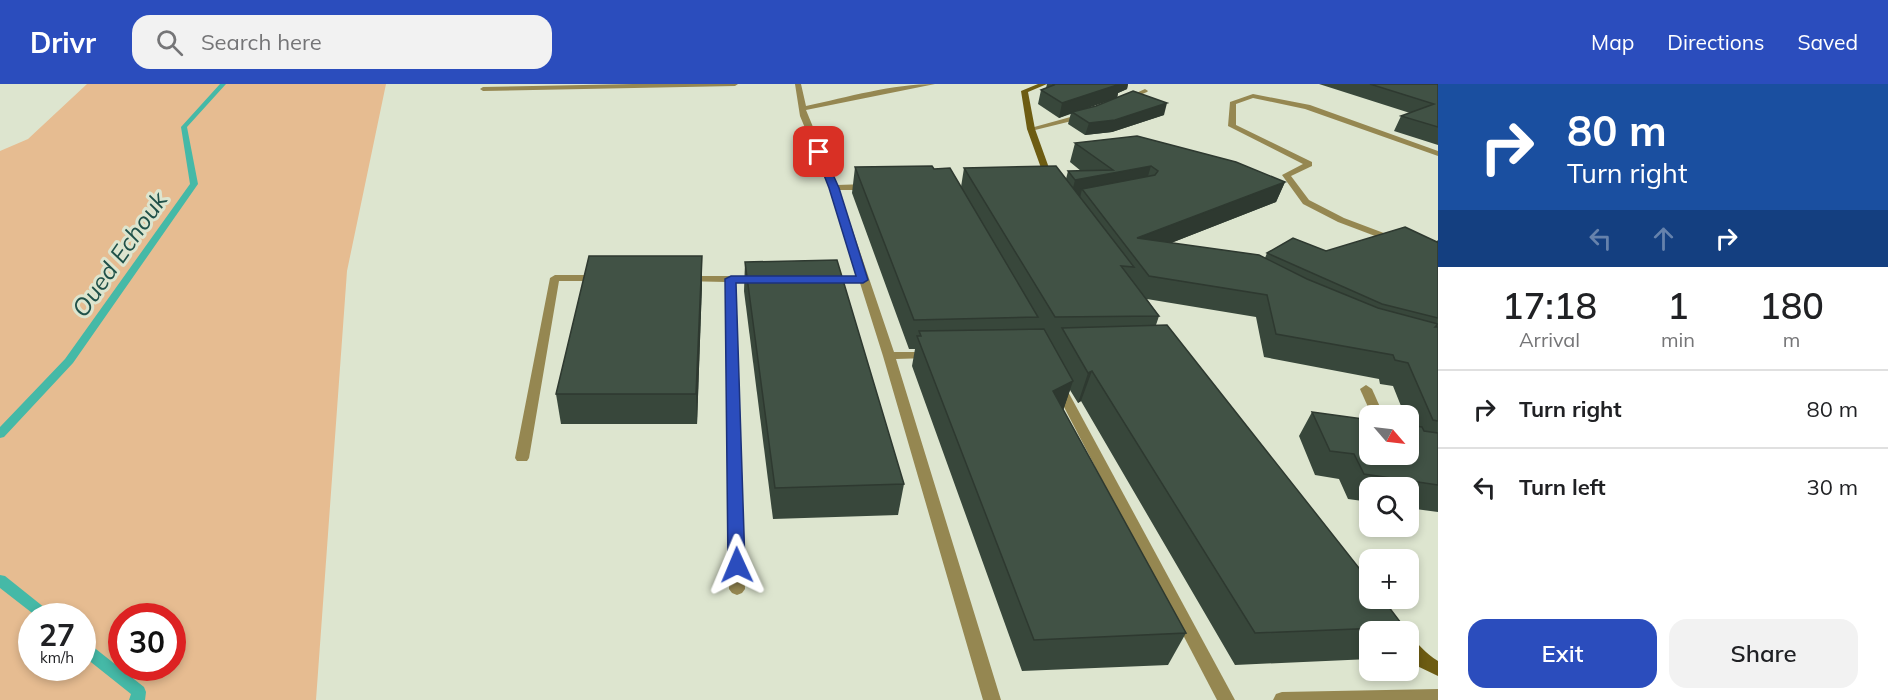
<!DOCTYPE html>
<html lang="en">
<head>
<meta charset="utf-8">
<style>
  :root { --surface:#fff; --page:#f2f2f2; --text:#202124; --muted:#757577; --line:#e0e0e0; --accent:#2b4dbd }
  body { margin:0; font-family:Mulish,sans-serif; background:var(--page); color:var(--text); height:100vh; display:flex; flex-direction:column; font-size:22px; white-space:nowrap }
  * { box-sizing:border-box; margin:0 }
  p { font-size:20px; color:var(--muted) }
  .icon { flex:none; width:33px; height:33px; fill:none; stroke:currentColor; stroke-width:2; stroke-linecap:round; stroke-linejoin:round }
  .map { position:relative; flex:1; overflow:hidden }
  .sheet { display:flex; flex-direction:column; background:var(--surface); width:450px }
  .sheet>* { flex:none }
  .top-card { background:#1a4fa0; color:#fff; overflow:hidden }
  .needle { width:39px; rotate:118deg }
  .buttons { position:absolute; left:1359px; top:321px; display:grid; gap:12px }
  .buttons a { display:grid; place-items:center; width:60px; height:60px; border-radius:12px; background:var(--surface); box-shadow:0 3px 9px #0003; font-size:30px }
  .speed { position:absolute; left:18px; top:519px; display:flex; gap:12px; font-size:30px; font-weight:700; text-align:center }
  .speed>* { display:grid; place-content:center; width:78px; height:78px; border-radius:50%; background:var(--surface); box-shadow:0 3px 9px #0003; line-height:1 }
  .speed small { font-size:15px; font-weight:400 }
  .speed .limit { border:9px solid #d22; background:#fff; color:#111 }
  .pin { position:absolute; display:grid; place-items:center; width:51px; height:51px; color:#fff; margin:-26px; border-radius:12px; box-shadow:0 3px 9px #0006 }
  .me { position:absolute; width:66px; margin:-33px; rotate:359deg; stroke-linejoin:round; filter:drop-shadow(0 0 4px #0008) }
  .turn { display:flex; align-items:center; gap:21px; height:126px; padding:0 30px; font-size:27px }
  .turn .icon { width:78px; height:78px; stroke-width:2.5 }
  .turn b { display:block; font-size:42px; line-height:51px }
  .lanes { display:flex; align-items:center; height:57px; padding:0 30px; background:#0003; justify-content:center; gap:30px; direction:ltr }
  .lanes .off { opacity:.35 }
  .eta { display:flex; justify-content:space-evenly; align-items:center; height:102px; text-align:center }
  .eta b { font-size:36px; font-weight:600; line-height:42px }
  .button { display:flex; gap:12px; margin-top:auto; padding:12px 30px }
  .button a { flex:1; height:69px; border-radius:18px; background:var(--accent); color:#fff; font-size:24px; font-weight:600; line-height:69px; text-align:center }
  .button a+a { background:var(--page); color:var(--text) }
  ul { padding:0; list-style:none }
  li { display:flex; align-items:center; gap:18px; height:78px; padding:0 30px; border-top:2px solid var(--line) }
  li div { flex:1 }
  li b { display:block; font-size:22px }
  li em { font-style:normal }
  header { display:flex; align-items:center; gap:36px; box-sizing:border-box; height:84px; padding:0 30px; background:var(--accent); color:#fff }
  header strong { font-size:28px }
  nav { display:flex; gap:33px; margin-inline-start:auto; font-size:21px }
  .search { width:420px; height:54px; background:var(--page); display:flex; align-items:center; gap:15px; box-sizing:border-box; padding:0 21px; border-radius:18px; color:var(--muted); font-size:22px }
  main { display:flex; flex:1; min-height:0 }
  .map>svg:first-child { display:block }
  .green { fill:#e6bc91; fill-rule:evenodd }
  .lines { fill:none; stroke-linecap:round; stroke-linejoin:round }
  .stream { fill:#45b9a7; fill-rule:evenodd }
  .street { fill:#958751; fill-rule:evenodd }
  .secondary { fill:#6d5c12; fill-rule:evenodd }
  .wall { fill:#38473b }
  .shaded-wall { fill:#2e3930 }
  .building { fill:#415245; stroke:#2e3930; stroke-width:1.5 }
  .route { fill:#2b4dbd; stroke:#1c327b; stroke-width:1.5 }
  .labels { text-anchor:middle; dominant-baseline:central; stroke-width:6; stroke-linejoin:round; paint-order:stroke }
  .water-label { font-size:24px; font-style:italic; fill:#205149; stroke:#dde5cf }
</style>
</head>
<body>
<header>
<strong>Drivr</strong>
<div class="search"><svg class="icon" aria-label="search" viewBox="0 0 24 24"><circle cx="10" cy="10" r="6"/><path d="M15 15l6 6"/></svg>Search here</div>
<nav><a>Map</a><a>Directions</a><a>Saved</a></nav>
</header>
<main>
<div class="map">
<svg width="1438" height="616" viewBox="0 0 1438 616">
  <rect width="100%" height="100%" fill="#dde5cf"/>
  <path class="green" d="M87,0H386L347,187L316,616H0V67L28,55ZM32,532H82V584H32ZM122,532H172V584H122Z"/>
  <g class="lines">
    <g class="stream">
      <path d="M220,0H226L187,43L198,100L73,279L4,353L0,354V343L65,275L190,100L181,43Z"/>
      <path d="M0,491L5,492L50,528L52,532H36L0,504Z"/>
      <path d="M82,556L87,558L144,603L146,608L145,616H129L131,610L82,571Z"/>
    </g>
    <g class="street">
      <path d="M633,0H738L735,2L483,7L480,5L483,3Z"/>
      <path d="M795,0H801L806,22C848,13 892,0 935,0L806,26L837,101L867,100L871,103L867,106H839L894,268H928L934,271L928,274L896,275L1001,616H983L883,272L860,199H826L821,196L826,193H858L830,104L800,32Z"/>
      <path d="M1145,5L1148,7L1147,8L1128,16L1123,15Z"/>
      <path d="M1253,10L1310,21L1438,67V72L1305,25L1253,14L1236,20V41L1312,78V82L1291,92L1309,116L1344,134L1397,154V158H1391L1338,138L1303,120L1282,91L1303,80L1228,42L1230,18Z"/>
      <path d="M1085,29H1088V33L1031,47L1027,45Z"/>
      <path d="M555,191H599L604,194L599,197H559L529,374L527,377H517L515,374L550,194Z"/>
      <path d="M685,192H761L766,195L761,198H736L745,505L742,509L737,511L732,509L729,505L726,198L681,197V193Z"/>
      <path d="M1059,298L1065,302L1235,616H1217L1053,302Z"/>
      <path d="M1366,301L1372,305L1384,332H1372L1360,305Z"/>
      <path d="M1438,605V616H1273L1276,610L1282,608Z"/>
    </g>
    <g class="secondary">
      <path d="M1038,0H1047L1028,8L1035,45L1053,95L1049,98L1045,95L1027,45L1021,7Z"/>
      <path d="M1408,553C1418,557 1425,570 1438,577V592L1415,581L1408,573Z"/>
    </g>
  </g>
  <g class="wall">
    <path d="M1047,0H1128L1127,5L1118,9L1117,14L1079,26L1164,31L1112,48L1085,51L1068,40L1071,29L1059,34L1038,20L1041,6L1046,4Z"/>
    <path d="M1319,0H1438V61L1394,47L1401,32L1410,29Z"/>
    <path d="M1075,59L1285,98L1276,118L1171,159L1265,174L1267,169L1326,167L1438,157V428L1408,424V404H1370V418L1348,415L1339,395L1315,391L1299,352L1312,328L1408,370V332H1405L1393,302L1380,300L1379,295L1264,273L1256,233L1147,215L1159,232L1156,241L1404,543L1401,548H1370V575L1235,581L1081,317L1078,319L1070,306L1063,326L1186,549L1168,581L1022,587L912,282L915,265H909L852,109L855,83L934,85L961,103L964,84L1066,95L1068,87H1081L1070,78Z"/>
    <path d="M702,172V200L697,340H561L556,310Z"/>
    <path d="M745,178L904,400L898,431L773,435L744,207Z"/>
  </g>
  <g class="shaded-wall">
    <path d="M1115,0H1128L1127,5L1118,9L1117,14L1059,34L1062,19Z"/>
    <path d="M1167,19L1164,31L1112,48L1085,51L1089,39Z"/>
    <path d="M1151,82L1145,102L1082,105L1080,114L1070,116L1075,96Z"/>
    <path d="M1285,98L1276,118L1135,173L1137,154Z"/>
    <path d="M702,172V200L697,340L696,310Z"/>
    <path d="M1092,287L1081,317L1078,319L1088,289Z"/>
    <path d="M1073,297L1063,327L1053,307Z"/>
  </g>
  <g class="building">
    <path d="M1053,0H1120L1062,19L1041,6L1054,1Z"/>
    <path d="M1370,0H1438V43L1401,32L1434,20Z"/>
    <path d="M1133,7L1167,19L1115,36L1089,39L1072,28L1096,22Z"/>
    <path d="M1137,52L1236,78L1285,98L1137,154L1259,171L1307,195L1378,224L1438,240L1435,243H1438V337L1433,336L1408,279L1395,276L1393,271L1276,250L1267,211L1149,192L1082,105L1155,91L1158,87L1151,82L1075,96L1068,87L1113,86L1075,59Z"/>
    <path d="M932,82L934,85L950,84L1038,233L914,236L855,83Z"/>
    <path d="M1056,82L1134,183L1121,182L1159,232L1055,233L964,84Z"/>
    <path d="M1405,143L1437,158L1438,157V234L1382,220L1267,169L1293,154L1326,167Z"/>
    <path d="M589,172H702L696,310H556Z"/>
    <path d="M837,176L904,400L775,404L745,178Z"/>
    <path d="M1167,241L1370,498V514H1382L1404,543L1255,549L1092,287L1088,289L1062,244Z"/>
    <path d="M1044,245L1073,297L1053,307L1186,549L1034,556L917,252H921L919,247Z"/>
    <path d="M1312,328L1370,336V370H1408V341L1422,343L1424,347L1438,349V401L1364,390L1354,370L1330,367Z"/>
  </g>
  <path class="route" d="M819,65L823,68L839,104L868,196L863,199H736L745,481L743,485L737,487L731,485L728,481L725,195L731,192H856L829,104L815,68Z"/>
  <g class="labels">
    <g class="water-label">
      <text transform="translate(119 170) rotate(-55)">Oued Echouk</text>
    </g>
  </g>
</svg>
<div class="buttons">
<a><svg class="needle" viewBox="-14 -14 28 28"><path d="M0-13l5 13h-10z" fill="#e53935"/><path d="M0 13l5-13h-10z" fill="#757577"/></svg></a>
<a><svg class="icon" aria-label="search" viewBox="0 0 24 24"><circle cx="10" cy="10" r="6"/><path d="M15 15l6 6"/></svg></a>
<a>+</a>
<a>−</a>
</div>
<div class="speed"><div>27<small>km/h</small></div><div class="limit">30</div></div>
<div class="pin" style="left:819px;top:68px;background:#d93025"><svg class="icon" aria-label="arrive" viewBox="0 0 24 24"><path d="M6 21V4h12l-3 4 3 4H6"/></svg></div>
<svg class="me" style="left:737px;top:481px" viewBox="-20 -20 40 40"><path d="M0-17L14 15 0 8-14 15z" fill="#2b4dbd" stroke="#fff" stroke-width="4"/></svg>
</div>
<section class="sheet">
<div class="top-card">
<div class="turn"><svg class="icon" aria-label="right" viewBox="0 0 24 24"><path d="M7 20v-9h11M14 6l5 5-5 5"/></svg><div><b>80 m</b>Turn right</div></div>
<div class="lanes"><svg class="icon off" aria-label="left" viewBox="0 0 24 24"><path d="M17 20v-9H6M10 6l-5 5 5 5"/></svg><svg class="icon off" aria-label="ahead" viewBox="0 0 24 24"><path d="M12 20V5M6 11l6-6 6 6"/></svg><svg class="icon" aria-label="right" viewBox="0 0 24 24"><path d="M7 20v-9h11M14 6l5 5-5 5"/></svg></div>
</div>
<div class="eta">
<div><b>17:18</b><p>Arrival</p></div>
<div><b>1</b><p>min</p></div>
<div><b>180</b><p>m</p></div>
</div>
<ul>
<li><svg class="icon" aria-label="right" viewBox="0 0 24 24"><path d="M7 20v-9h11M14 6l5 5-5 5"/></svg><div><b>Turn right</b></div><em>80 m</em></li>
<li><svg class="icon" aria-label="left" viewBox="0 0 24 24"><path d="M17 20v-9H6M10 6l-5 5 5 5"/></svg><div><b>Turn left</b></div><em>30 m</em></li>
</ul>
<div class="button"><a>Exit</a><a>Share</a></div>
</section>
</main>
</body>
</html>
